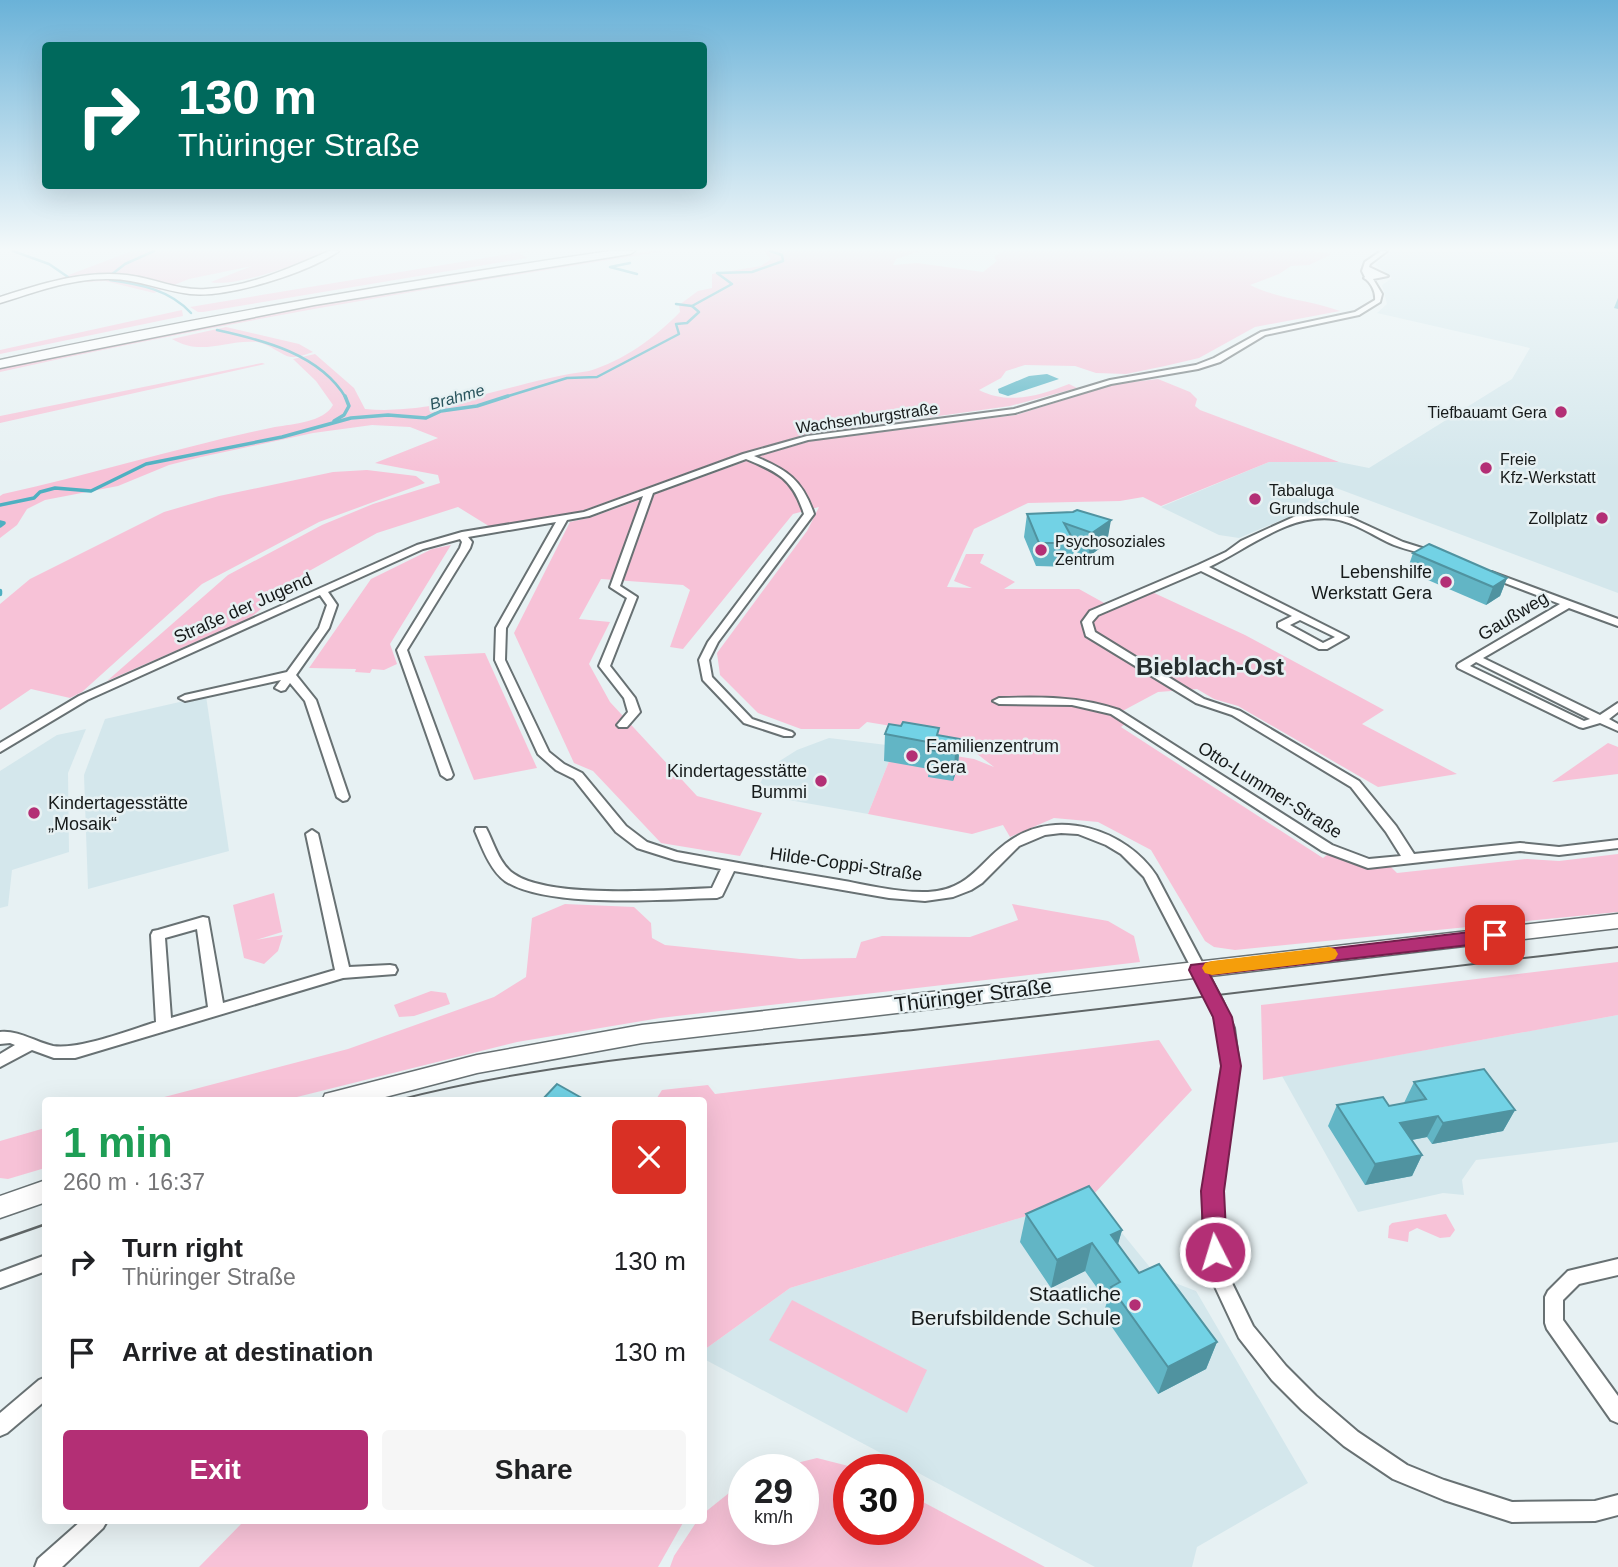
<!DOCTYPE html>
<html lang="en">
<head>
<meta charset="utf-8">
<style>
  :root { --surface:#fff; --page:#f6f6f6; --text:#202124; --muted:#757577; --accent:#b32f75 }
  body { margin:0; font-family:Helvetica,sans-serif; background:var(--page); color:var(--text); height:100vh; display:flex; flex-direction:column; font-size:26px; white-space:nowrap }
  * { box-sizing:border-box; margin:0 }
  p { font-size:23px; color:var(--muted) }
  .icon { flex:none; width:38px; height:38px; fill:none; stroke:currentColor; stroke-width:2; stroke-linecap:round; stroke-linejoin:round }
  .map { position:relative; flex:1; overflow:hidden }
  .details { position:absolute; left:42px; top:1097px; width:665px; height:427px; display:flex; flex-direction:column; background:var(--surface); border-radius:7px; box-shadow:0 7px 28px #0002 }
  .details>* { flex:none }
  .hud { position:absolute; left:42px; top:42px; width:665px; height:147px; border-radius:7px; box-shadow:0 7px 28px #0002; background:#00695c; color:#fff; overflow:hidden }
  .speed { position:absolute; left:728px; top:1454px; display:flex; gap:14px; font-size:35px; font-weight:700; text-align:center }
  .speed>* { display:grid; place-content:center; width:91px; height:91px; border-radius:50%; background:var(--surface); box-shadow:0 7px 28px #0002; line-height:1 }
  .speed small { font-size:18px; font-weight:400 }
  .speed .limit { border:10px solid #d22; background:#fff; color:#111 }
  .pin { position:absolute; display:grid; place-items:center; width:60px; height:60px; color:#fff; margin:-30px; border-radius:14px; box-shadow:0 4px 10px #0006 }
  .me { position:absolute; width:77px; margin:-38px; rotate:355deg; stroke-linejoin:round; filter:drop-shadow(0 0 5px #0008) }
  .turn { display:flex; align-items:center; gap:24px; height:147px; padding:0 21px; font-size:32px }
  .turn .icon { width:91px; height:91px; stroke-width:2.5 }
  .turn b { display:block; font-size:49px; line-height:60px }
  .round { display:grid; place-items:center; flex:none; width:74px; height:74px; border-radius:7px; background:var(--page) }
  .headline { display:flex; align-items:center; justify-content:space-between; height:119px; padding:0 21px }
  h1 { font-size:42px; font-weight:700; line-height:52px; color:#1e9e55 }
  .button { display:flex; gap:14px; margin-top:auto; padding:14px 21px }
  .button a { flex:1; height:80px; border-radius:7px; background:var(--accent); color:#fff; font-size:28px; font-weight:700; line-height:80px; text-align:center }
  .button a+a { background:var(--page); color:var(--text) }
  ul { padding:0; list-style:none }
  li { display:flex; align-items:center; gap:21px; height:91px; padding:0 21px }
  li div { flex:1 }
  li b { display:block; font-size:26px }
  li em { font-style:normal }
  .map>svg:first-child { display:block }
  .built { fill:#d4e7ec }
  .green { fill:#f7c2d7 }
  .water { fill:#4eb0c1 }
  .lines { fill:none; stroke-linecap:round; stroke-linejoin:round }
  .stream-far2 { stroke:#4eb0c1; stroke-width:2.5 }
  .stream-far1 { stroke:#4eb0c1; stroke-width:3.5 }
  .stream { stroke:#4eb0c1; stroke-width:4.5 }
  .minor-casing { stroke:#687173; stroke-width:4 }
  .tertiary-casing { stroke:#687173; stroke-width:3 }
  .secondary-casing { stroke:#687173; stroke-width:3 }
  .motorway-casing { stroke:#687173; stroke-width:3 }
  .minor { fill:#fff; fill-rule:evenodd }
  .tertiary { fill:#fff; fill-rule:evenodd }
  .secondary { fill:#fff; fill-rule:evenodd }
  .motorway { fill:#fff; fill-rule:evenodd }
  .tram-far1 { stroke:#606667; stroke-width:2 }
  .tram { stroke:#606667; stroke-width:2.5 }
  .wall { fill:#62b5c5 }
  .shaded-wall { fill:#5093a0 }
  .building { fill:#72d2e5; stroke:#5093a0; stroke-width:2 }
  .route { fill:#b32f75; stroke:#741f4c; stroke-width:2 }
  .slow { fill:#f59e0b }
  .poi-dot { fill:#b32f75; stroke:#e7f1f3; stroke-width:2.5 }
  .labels { text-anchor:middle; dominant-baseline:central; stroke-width:5; stroke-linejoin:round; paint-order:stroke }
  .far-water-label { font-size:16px; font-style:italic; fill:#28535c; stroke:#e7f1f3 }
  .far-poi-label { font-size:16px; fill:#161a1a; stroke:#e7f1f3; text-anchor:start }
  .far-street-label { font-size:16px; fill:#161a1a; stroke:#e7f1f3 }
  .poi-label { font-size:18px; fill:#161a1a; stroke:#e7f1f3; text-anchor:end }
  .street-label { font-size:18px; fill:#161a1a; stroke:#e7f1f3 }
  .near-street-label { font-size:21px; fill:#161a1a; stroke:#e7f1f3 }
  .near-poi-label { font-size:21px; fill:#161a1a; stroke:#e7f1f3; text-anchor:end }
  .district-label { font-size:24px; font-weight:bold; fill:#262e2f; stroke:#e7f1f3 }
</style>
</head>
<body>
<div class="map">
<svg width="1618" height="1567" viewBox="0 0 1618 1567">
  <rect width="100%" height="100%" fill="#e7f1f3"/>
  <g class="built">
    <path d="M1393,251H1618V593L1336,488L1331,491L1330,513L1313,511L1296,514L1239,538L1219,535L1161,507L1269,462H1339L1369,468L1512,379L1530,348L1377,313L1387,304L1382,285L1392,278L1375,264Z"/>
    <path d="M206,696L229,851L88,889L84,775L105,719Z"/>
    <path d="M86,729L68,773L69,852L12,870L8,906L0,908V771L57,735Z"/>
    <path d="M829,738L895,746L868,814L755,794L767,769L797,750Z"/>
    <path d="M1618,1015V1142L1476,1160L1462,1180L1464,1195L1443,1193L1358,1212L1282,1076Z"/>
    <path d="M1092,1196L1157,1276L1196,1291L1308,1483L1197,1547L1192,1567H1095L704,1359V1350L790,1288Z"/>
  </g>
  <g class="green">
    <path d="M132,251H331C308,261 234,288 211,282L252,266L189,279L154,293L105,281L45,284Z"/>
    <path d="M527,251H534L519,253L527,258L203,312H198L190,307Z"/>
    <path d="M650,251H666C443,286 221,322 0,372V368L315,304Z"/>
    <path d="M764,251H920L896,259L893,265L917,263L983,272L997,261L994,257L1003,251H1313L1332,254L1309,265L1291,266L1279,274L1250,285C1278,299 1311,300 1340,311L1255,327L1199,358L1165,366L1126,374L1096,373L1075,366L1025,365L1006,371L1001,378L979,390C1008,405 1039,396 1069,384L1077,388L1010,406L804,435L741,453L573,514L492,528L458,507L377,533L302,575L250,618L107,681L228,575L322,525L373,504L440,483L438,475L375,463L438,438L410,427L372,425L313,433L201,457L169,465L118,486L45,500L27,509L17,525L0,538V496L3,494C94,474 183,446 275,427C293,424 324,422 333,405L316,381L293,359L315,354L354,388L365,409C439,416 517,380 589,371C623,361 656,337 680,312L679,305L698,291L712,288V274L761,266L771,259Z"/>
    <path d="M182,310L183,316L0,354V350Z"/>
    <path d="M226,327L299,344L313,352C307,354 297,358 291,357C282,356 270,344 257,342C226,339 202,357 172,339Z"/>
    <path d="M262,363L265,364L0,423V416L15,413Z"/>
    <path d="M1158,379L1190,392L1197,399L1195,406L1200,410L1339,462H1269L1161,506L1143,497L1120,501L1028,503L974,529L947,587L972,588L954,581L966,554H984L980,563L1015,582L1004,589H1079L1115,609L1152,592L1245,635L1384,710L1362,724L1457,774L1378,787L1238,706L1214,699L1197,689L1158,692L1115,715L1126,723L1121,727L1323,858L1328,854L1364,868L1391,867L1397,873L1527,859L1559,861L1618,854V912L1235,950L1214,947L1205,941L1151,850L1098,822L1054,818L1010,837L1003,825L972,834L868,814L895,746L974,759L994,767L972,750L941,744L934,733L867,722L859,729H801L758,713L720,675L717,653L807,531L819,507L793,514L683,649L670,647L690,590L683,585L601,579L579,619L610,622L589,664L610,702L697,796L762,813L740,856L661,843L593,771L574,763L514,633L570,522L592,517L763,455L811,441L1016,415L1115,384Z"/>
    <path d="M367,470L416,476L425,483L319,522L202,584L82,692L70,698L31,689L0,710V604L30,579L164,512L219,496L333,472Z"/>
    <path d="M451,545L390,644L397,664L384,670L372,669L370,673L355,672L356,669L309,668L371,579L432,549Z"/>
    <path d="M485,653L537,768L474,780L424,656Z"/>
    <path d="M1608,743L1618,747V774L1552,782Z"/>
    <path d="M274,893L282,932L256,940L283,935L278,951L264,964L244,958L233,905Z"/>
    <path d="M565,904L634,907L651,923L652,938L665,945L800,959L856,958L861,942L882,936L970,937L1018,920L1012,904L1108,921L1134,936L1140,962L660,1018L517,1042L281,1101H149L348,1049L494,997L526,977L532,918Z"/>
    <path d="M1618,962V1015L1263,1080L1261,1005Z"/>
    <path d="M431,991L446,993L450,1004L414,1016L399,1017L394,1005Z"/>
    <path d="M1159,1040L1192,1090L1092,1196L790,1288L704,1350V1101H655L662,1090L708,1085L715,1094Z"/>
    <path d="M45,1128V1168L8,1179L0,1178V1141Z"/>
    <path d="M1446,1214L1455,1230L1450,1237L1440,1238L1417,1228L1409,1232L1408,1242L1388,1238L1389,1226L1392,1223Z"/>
    <path d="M792,1300L927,1370L907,1413L769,1340Z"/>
    <path d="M817,1458L864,1470H849V1530H908V1494L1045,1567H670L674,1556L697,1521H704V1513L744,1481V1530H803V1470H768Z"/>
    <path d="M244,1521H684L658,1567H199Z"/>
  </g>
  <path class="water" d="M1047,374L1059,379L1008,396L999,393L998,389L1029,376Z"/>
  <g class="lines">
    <g class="stream-far2">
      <path d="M13,251L49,264L68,277"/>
      <path d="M630,263L610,267L637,274"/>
      <path d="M111,275L125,264L154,251"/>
      <path d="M110,280C140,284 170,290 191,313"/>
      <path d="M676,304L692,306"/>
      <path d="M217,330C263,340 320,354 346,398"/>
      <path d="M502,398L567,378L597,377L679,334L676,324L687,323L699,312L692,306L732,284L717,273L752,272L783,261L782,255L770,251"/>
    </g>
    <g class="stream-far1">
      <path d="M334,421L344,415L349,406L345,396"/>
      <path d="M0,505L34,498L40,492L55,488L91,491L146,464L282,437L351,418L388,415L426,418L441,411L477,406L508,396"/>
      <path d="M0,522L4,523L0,526"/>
    </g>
    <path class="stream" d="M0,591V594"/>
    <defs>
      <g id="minor">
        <path d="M1381,251H1387L1370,264L1369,267L1388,276L1373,279L1382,294L1380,302L1359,315L1265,335L1220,362L1198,369L1111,384L1015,413L808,440L754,456C787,470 802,479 814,514L718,642L709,660L712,677L752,719L792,732L794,734L792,736H784L744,723L703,680L699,660L708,642L804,514C793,479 778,472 746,459L653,493L620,586L637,597L610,666L635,698L640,712L627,727H619L617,725L628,712L624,698L599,666L627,598L610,587L643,496L589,516L567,520L506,628L505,660L549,752L564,764L582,773L626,826L647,842L677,852C731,862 785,871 839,880C868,885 898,893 928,892C971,890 980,860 1011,840C1058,808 1126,830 1156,875L1223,1002L1234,1028L1239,1066L1222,1191L1221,1229L1228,1275L1253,1326L1286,1366L1316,1396L1358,1432L1407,1465L1444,1480L1512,1502L1595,1501L1618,1495V1515L1595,1521L1512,1522L1444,1500L1393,1479L1344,1446L1302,1410L1272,1380L1239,1338L1210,1276L1203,1229L1204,1191L1223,1066L1218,1028L1209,1002L1144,877L1121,854L1106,845L1078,834L1061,833L1045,835L1019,846L982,883L971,890L953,897L925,901L889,898L734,871L722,896L717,898C665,899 548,909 505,881C490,870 482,847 475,831L476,828H486C494,843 499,864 514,874C550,899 666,890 712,888L721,869L675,860L637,848L616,832L574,779L556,770L538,754L495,660L496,628L556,522L468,537L472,542L470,548L407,650L453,775L451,778L447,779L441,775L397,650L460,548L462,542L460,539L423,549L328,592L337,605L329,628L296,675L316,700L349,797L347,800L343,801L337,797L305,701L290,683L285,690L281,691L275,688L281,680L185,701L179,698L185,695L287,672L319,628L327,605L320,595L87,700L0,752V743L79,696L417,545L462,532L584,512L743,454L807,436L1014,409L1110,380L1196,365L1214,358L1261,332L1355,312L1375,300C1376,292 1371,282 1364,278L1365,277L1362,271L1365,262Z"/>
        <path d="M1333,513L1351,518L1403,542L1441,554L1436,557C1422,553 1407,550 1394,545C1375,537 1355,522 1334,519C1290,513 1247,549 1209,567L1348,637L1327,649H1319L1278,627V623L1292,616L1201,571L1098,615L1092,622L1095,632L1204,699L1240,711L1359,781L1396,826L1414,854L1520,843L1559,847L1618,840V848L1559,855L1520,851L1368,868L1322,851L1111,714L1072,705L999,704L993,701L999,698C1040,697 1079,696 1119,710L1332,845L1369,859L1401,856L1386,832L1351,787L1232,715L1196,703L1086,636L1082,622L1090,611L1198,565L1226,552L1241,541L1298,515ZM1300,620L1335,637L1323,643L1290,625Z"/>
        <path d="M1492,572L1618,619V626L1569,608L1483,658L1600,715L1618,703V712L1609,719L1618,724V731L1600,723L1583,728L1579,727L1458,668L1457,666L1458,664L1560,604L1489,577V573ZM1476,662L1590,719L1584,721L1470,666Z"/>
        <path d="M312,830L318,834L349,967L390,965L395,966L397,970L395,974L343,978L75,1058H54L32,1050L0,1067V1054L15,1045L10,1043L0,1044V1032C19,1030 35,1042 53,1046C79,1050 130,1030 156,1022L151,935L153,931L158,930L203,917L208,918L223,1003L335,970L306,834ZM197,929L208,1007L171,1018L165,938Z"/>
        <path d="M46,1255V1271L0,1288V1272Z"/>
        <path d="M1618,1259V1275L1579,1284L1563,1300V1320L1618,1396V1423L1611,1420L1547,1329L1545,1323V1297L1548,1291L1568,1271Z"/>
        <path d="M46,1377V1400L7,1433L0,1436V1413L39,1380Z"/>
        <path d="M81,1521H107L103,1528L62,1567H35L38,1559Z"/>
      </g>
      <path id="tertiary" d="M329,251H339C308,273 228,298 190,294C163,291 138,279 110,279C72,278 36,292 0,303V297C41,284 83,270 127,275C154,278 179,291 206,289C249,287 290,268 329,251Z"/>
      <g id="secondary">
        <path d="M1618,914V928L642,1043L477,1073L370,1101H322L325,1094L333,1092L477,1055L642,1025Z"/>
        <path d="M46,1180V1202L0,1218V1196Z"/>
      </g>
      <path id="motorway" d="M610,251H635L630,254L314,305L0,368V360C202,316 405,281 610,251Z"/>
    </defs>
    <use href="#minor" class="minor-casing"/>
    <use href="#tertiary" class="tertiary-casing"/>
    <use href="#secondary" class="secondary-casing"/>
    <use href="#motorway" class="motorway-casing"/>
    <use href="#minor" class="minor"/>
    <use href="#tertiary" class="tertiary"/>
    <use href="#secondary" class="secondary"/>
    <use href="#motorway" class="motorway"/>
    <path class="tram-far1" d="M394,1101C567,1056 745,1048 922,1029C1154,1004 1386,974 1618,947"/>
    <path class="tram" d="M0,1240L46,1224"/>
  </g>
  <g class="wall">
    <path d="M1618,298V309L1614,308Z"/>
    <path d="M1073,512L1107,543L1088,557L1074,551L1071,567L1036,566L1024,537L1027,514Z"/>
    <path d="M1413,553L1507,578L1500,596L1486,605L1407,571Z"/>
    <path d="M885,734L939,736L960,739L958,766L953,781L928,777L929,769L884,761Z"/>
    <path d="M1414,1082L1515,1110L1503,1131L1432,1144L1427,1137L1412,1140L1422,1155L1412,1176L1365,1185L1328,1126L1337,1105L1389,1106L1404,1103Z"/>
    <path d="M1026,1214L1122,1230L1118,1244L1139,1273L1217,1342L1206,1369L1158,1394L1103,1314L1107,1302L1085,1271L1051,1288L1020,1242Z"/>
  </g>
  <g class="shaded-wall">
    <path d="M1111,520L1107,543L1088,557L1092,533Z"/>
    <path d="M1507,578L1500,596L1486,605L1493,587Z"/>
    <path d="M960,739L958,766L953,781L955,754Z"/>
    <path d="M1515,1110L1503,1131L1432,1144L1443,1123Z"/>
    <path d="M1438,1116L1427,1137L1390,1144L1400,1123Z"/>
    <path d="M1422,1155L1412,1176L1365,1185L1375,1164Z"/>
    <path d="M1122,1230L1114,1257L1104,1262L1111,1235Z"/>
    <path d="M1092,1243L1085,1271L1051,1288L1057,1260Z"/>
    <path d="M1217,1342L1206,1369L1158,1394L1168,1367Z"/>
  </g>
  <g class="building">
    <path d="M1077,510L1111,520L1092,533L1064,523L1075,543H1039L1027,514L1073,512Z"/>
    <path d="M1429,544L1507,578L1493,587L1413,553Z"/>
    <path d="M903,722L939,728L937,735L960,739L955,754L930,750L933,743L885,734L889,724L901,726Z"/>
    <path d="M1484,1069L1515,1110L1443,1123L1438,1116L1400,1123L1422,1155L1375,1164L1337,1105L1383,1097L1389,1106L1426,1099L1414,1082Z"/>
    <path d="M557,1084L587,1101H541Z"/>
    <path d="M1089,1186L1122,1230L1111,1235L1139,1273L1159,1264L1217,1342L1168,1367L1111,1287L1120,1282L1092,1243L1057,1260L1026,1214Z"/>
  </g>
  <linearGradient id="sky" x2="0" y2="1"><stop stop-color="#6ab2d8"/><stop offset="0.53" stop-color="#f4f9fa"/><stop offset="1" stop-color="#f4f9fa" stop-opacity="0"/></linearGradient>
  <rect width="1618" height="470" fill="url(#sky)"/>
  <path class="route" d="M1495,929L1502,931L1505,935L1502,940L1495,942L1210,975L1232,1017L1241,1066L1224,1191L1227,1252L1224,1260L1215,1263L1207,1260L1204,1252L1201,1191L1221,1066L1213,1017L1189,970L1191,965Z"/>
  <path class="slow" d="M1329,947L1335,949L1338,954L1335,959L1329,961L1212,975L1205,973L1202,968L1205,963L1212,961Z"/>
  <g class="poi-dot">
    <circle cx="1561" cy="412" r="7"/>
    <circle cx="1486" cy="468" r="7"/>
    <circle cx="1255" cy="499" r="7"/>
    <circle cx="1602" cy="518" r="7"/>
    <circle cx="1041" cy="550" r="7"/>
    <circle cx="1446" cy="582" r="7"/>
    <circle cx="912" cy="756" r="7"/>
    <circle cx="821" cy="781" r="7"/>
    <circle cx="34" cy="813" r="7"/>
    <circle cx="1135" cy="1305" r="7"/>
  </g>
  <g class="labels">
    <g class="far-water-label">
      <text transform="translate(457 397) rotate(-16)">Brahme</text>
    </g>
    <g class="far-poi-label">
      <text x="1547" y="412" text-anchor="end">Tiefbauamt Gera</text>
      <text x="1500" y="459">Freie<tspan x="1500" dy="18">Kfz-Werkstatt</tspan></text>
      <text x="1269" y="490">Tabaluga<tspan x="1269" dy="18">Grundschule</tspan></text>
      <text x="1588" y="518" text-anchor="end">Zollplatz</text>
      <text x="1055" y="541">Psychosoziales<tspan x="1055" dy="18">Zentrum</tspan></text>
    </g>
    <g class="far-street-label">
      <text transform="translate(867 418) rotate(-8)">Wachsenburgstraße</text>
    </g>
    <g class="poi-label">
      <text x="1432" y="572">Lebenshilfe<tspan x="1432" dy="21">Werkstatt Gera</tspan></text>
      <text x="926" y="746" text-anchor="start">Familienzentrum<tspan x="926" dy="21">Gera</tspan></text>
      <text x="807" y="771">Kindertagesstätte<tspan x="807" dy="21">Bummi</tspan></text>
      <text x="48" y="803" text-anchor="start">Kindertagesstätte<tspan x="48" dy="21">„Mosaik“</tspan></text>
    </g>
    <g class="street-label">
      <text transform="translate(243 608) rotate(-24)">Straße der Jugend</text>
      <text transform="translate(1513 616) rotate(-31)">Gaußweg</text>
      <text transform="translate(1270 790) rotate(32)">Otto-Lummer-Straße</text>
      <text transform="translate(846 864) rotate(8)">Hilde-Coppi-Straße</text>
    </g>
    <g class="near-street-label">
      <text transform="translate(973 995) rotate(-7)">Thüringer Straße</text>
    </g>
    <g class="near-poi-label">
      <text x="1121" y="1293">Staatliche<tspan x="1121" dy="24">Berufsbildende Schule</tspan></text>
    </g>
    <g class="district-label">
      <text x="1210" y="666">Bieblach-Ost</text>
    </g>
  </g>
</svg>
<div class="speed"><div>29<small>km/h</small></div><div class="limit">30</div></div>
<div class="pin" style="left:1495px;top:935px;background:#d93025"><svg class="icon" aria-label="arrive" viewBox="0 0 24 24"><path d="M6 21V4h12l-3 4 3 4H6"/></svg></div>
<svg class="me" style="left:1215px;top:1252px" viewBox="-20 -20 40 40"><circle r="17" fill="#b32f75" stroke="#fff" stroke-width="3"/><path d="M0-11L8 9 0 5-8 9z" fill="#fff"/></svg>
<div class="hud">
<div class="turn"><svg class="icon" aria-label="right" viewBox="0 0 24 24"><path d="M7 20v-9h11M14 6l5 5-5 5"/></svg><div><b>130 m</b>Thüringer Straße</div></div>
</div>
<section class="details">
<div class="headline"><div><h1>1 min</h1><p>260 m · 16:37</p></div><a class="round" style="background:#d93025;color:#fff"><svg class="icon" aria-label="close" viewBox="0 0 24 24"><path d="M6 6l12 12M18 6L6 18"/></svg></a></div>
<ul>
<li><svg class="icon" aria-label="right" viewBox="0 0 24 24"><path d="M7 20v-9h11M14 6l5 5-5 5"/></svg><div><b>Turn right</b><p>Thüringer Straße</p></div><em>130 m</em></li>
<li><svg class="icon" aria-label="arrive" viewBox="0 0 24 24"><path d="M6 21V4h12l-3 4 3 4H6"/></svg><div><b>Arrive at destination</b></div><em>130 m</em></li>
</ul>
<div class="button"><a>Exit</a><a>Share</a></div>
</section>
</div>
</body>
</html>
